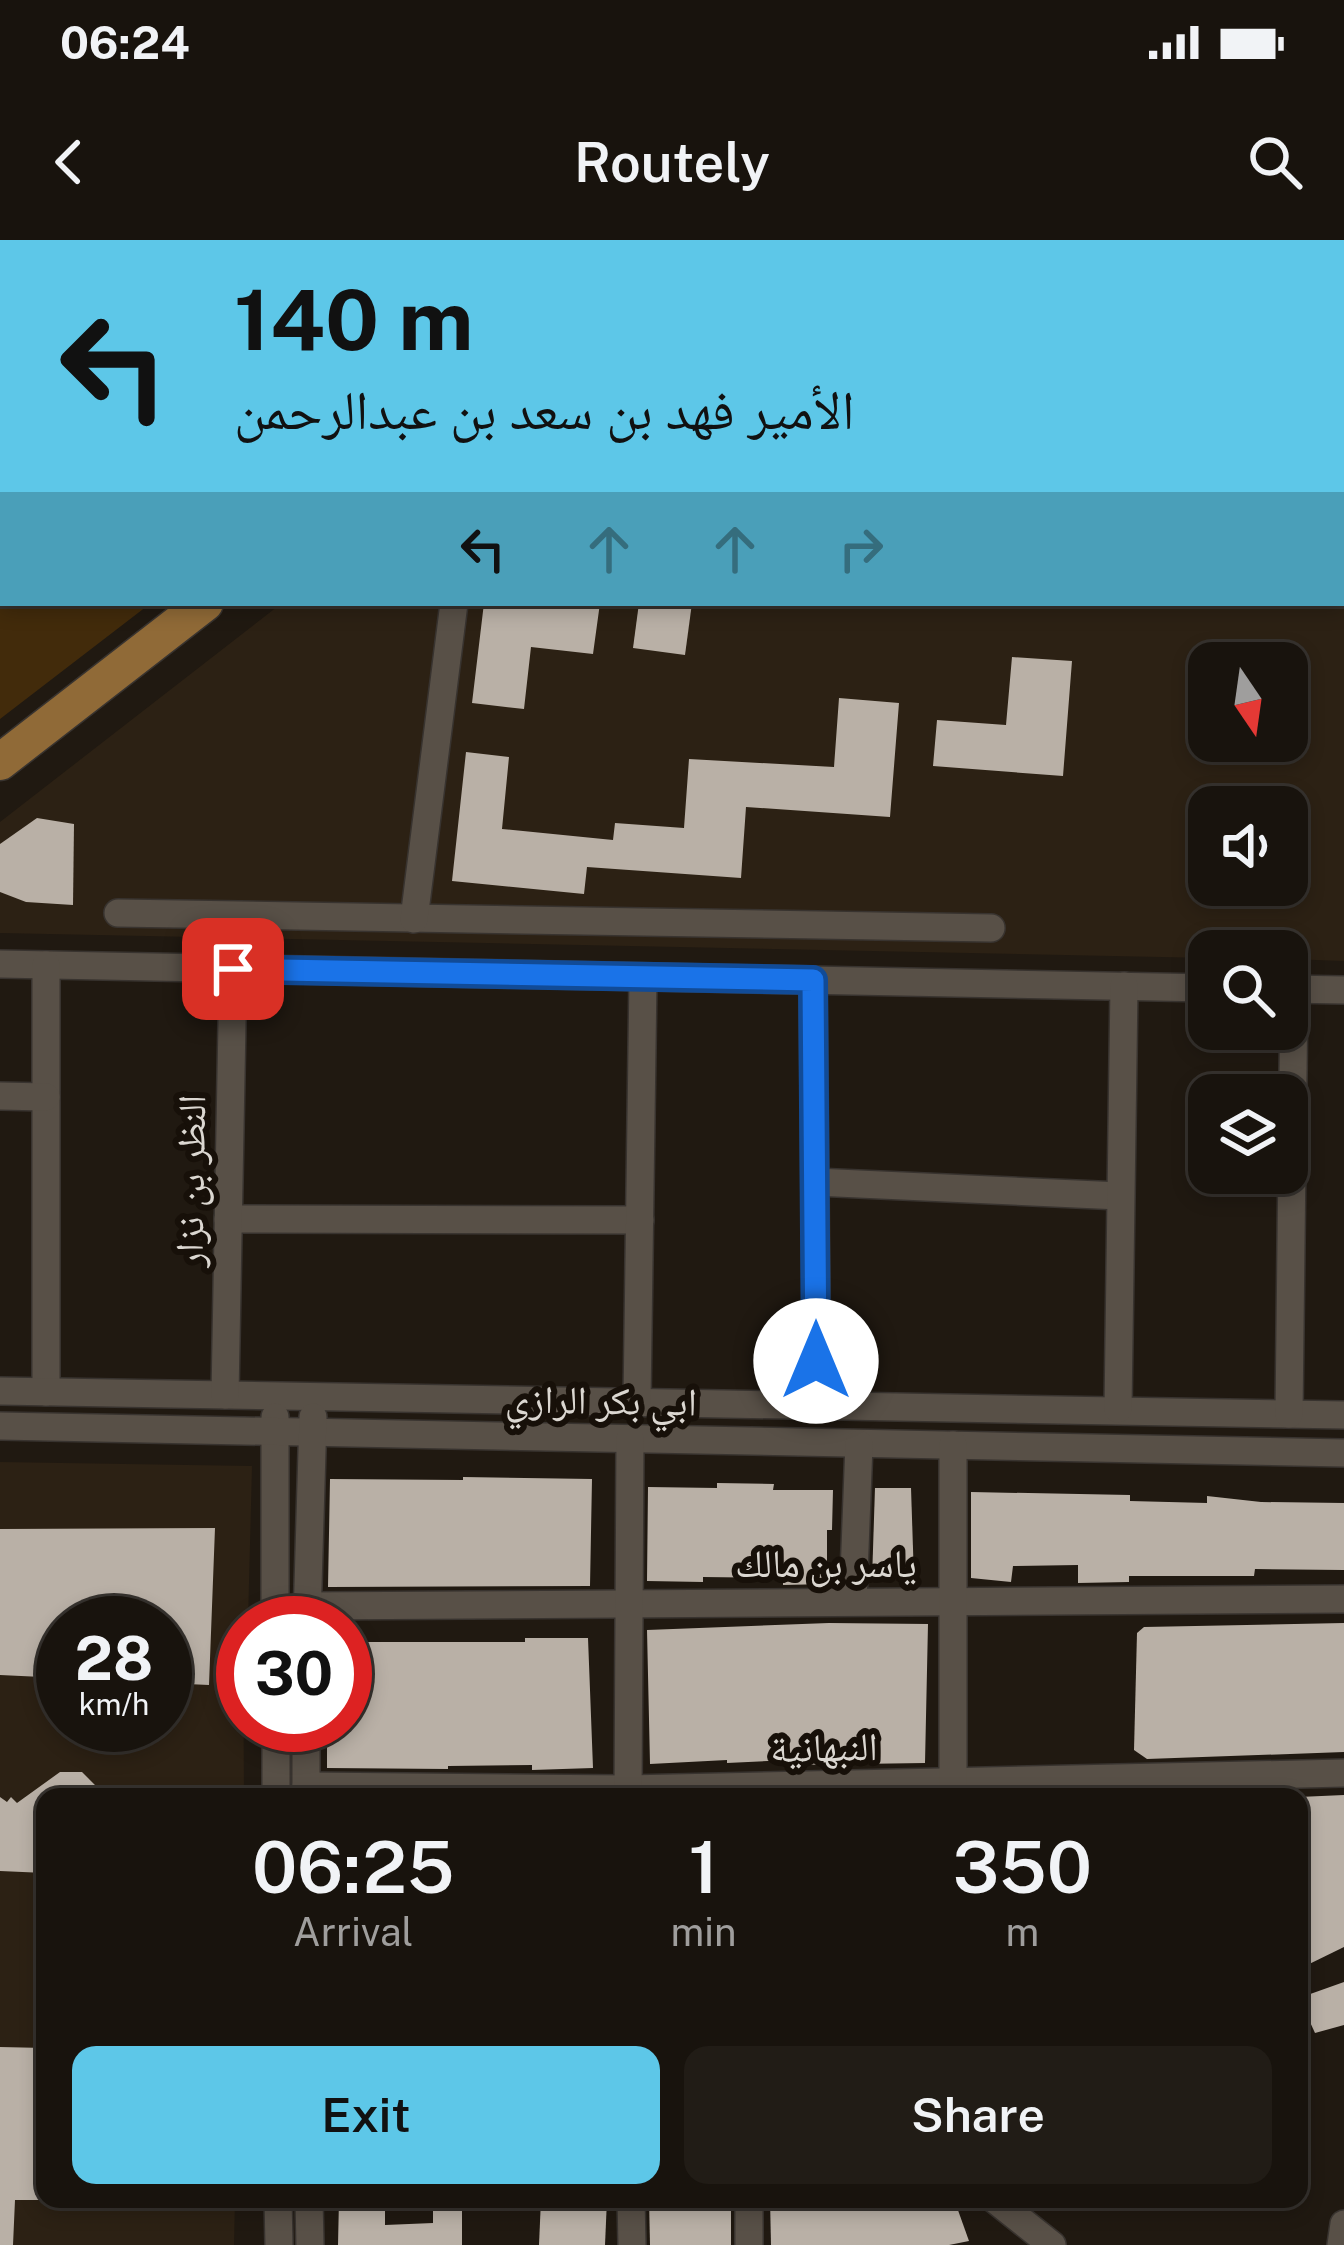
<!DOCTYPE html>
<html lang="en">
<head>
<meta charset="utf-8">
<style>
  :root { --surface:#18130d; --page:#211c16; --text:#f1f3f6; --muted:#9f9e9d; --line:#36322e; --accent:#5dc7e8 }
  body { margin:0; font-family:"Public Sans","Noto Naskh Arabic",sans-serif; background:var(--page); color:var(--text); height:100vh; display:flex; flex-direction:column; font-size:45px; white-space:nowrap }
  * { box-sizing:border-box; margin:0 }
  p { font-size:39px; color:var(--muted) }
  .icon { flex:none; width:66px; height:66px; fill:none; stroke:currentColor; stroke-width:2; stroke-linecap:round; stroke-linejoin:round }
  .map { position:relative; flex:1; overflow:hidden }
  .panel { position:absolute; left:36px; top:1548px; width:1272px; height:420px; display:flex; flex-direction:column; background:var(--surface); border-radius:24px; box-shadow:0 6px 18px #0003,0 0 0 3px var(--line) }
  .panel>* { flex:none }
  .hud { position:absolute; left:0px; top:0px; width:1344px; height:366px; box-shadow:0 6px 18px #0003,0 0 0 3px var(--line); background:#5dc7e8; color:#111; overflow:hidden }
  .needle { width:78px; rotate:167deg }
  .controls { position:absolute; left:1188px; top:402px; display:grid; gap:24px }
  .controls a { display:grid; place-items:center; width:120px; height:120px; border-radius:24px; background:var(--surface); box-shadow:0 6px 18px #0003,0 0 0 3px var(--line); font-size:60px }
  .speed { position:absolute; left:36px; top:1356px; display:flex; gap:24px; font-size:60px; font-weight:700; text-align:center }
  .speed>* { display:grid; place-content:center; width:156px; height:156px; border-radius:50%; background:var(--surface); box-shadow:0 6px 18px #0003,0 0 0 3px var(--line); line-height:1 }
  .speed small { font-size:30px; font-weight:400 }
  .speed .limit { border:18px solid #d22; background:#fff; color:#111 }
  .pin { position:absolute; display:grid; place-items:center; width:102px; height:102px; color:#fff; margin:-51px; border-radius:24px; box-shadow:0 6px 18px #0006 }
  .me { position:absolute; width:132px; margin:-66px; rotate:0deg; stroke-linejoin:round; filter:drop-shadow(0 0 9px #0008) }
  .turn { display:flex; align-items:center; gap:42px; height:252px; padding:0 36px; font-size:54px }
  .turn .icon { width:156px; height:156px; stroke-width:2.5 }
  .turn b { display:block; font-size:84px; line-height:102px }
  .lanes { display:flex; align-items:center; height:114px; padding:0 36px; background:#0003; justify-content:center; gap:60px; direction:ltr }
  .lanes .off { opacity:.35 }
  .eta { display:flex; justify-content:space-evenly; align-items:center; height:204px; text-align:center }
  .eta b { font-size:72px; font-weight:600; line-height:84px }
  .button { display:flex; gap:24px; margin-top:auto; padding:24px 36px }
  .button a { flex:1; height:138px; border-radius:24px; background:var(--accent); color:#111; font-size:48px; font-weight:600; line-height:138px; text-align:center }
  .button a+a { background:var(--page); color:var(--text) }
  .status { display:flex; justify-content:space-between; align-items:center; height:84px; padding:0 60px; background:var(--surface); direction:ltr }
  .status svg { height:33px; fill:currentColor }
  header { display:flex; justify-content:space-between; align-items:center; height:156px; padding:0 36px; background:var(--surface); font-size:54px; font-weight:600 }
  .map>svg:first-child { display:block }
  .built { fill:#2c2114; fill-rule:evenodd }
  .green { fill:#422b0b }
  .building { fill:#b9b0a6 }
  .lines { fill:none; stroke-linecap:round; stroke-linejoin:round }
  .minor-casing { stroke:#38332f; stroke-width:30 }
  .major-casing { stroke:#38332f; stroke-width:39 }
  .highway-casing { stroke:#38332f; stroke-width:39 }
  .minor { stroke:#585047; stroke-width:27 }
  .major { stroke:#906a37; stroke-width:36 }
  .highway { stroke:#b67c2c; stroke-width:36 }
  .route-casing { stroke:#114b97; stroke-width:30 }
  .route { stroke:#1a73e8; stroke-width:21 }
  .labels { text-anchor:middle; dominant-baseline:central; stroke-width:12; stroke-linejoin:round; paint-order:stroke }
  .street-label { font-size:39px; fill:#dbd7d1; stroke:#171009 }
</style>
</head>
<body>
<div class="status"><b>06:24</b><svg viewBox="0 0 49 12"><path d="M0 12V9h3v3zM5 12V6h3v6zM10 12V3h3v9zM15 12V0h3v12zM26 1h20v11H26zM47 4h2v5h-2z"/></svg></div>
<header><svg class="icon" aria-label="back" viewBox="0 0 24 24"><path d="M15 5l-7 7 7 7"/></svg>Routely<svg class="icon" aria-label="search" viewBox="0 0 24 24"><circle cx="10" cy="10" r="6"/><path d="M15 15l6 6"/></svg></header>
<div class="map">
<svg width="1344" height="2005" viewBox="0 0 1344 2005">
  <rect width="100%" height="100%" fill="#201911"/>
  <g class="built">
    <path d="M810,0H1344V721L1287,719V711H1209V718L0,693V582L282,363H1341V3H810ZM1209,423H1287V501H1209ZM1209,567H1287V645H1209Z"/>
    <path d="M0,1222L252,1226L248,1383H243L244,1557H45V1959H235L234,2005H0ZM63,1383H165V1485H63Z"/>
  </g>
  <path class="green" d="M0,0L196,3H3V363H151L0,479Z"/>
  <g class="building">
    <path d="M484,363H600L593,414L531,407L524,469L472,463Z"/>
    <path d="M639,363H692L685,415L633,408Z"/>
    <path d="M1012,417L1072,421L1063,536L933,526L937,480L1006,485Z"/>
    <path d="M839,458L899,463L890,577L746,567L741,638L587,627L584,654L452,641L466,512L509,517L502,589L613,600L615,583L684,588L689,519L834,527Z"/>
    <path d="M37,578L74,584L73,665L26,662L0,652V604Z"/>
    <path d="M463,1237L592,1239L590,1346L328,1347L330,1239L463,1240Z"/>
    <path d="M717,1243L774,1244L773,1250H833L832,1290H827V1344L783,1345V1338L703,1337V1342L647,1341L648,1247L717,1248Z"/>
    <path d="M875,1248H911L914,1339L872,1340Z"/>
    <path d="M971,1252L1130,1255V1261L1207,1263V1256L1261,1262L1344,1263V1330L1255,1329L1254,1336H1129V1342L1078,1343V1325L1013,1326L1011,1342L971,1338Z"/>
    <path d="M215,1288L209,1445L165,1443V1383H63V1438L0,1435V1289Z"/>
    <path d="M829,1383L928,1384L925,1523L789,1525V1520L727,1523V1520L650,1524L647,1390Z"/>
    <path d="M1344,1383V1512L1147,1519L1134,1510L1137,1393L1144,1387Z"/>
    <path d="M525,1398H588L593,1528L532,1530V1525L448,1526V1529L327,1528V1485H345V1402H525Z"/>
    <path d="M60,1532H82L98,1548L92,1557H45V1633L0,1631V1557L7,1562L11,1557L17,1563Z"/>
    <path d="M1344,1555V1707L1299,1729V1557Z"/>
    <path d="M1344,1742V1785L1315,1793L1299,1758Z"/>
    <path d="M0,1807L45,1808V1960H15L13,2005H0Z"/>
    <path d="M339,1959H385V1985L433,1983V1959H462V2005H338Z"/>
    <path d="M541,1959H607L605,2005H539Z"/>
    <path d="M649,1959H731V2005H650Z"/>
    <path d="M770,1959H954L969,2001L949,2005H771Z"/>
  </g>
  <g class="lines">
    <defs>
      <g id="minor">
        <path d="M860,0L864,3"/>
        <path d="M759,3L763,0"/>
        <path d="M1341,64L1344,65"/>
        <path d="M118,673L991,688"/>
        <path d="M414,679L454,363"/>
        <path d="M0,724L1209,748"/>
        <path d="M46,725V1152"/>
        <path d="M813,740L817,1166"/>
        <path d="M1287,749L1344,750"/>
        <path d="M0,856L46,857"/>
        <path d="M815,942L1120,956"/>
        <path d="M228,979L640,980"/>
        <path d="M0,1151L1344,1175"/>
        <path d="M225,1155L233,729"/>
        <path d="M637,1162L643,737"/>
        <path d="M1118,1169L1124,746"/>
        <path d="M1289,1174L1294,749"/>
        <path d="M275,1177V1383"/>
        <path d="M0,1186L1344,1213"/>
        <path d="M853,1361L859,1204"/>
        <path d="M307,1366L1344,1359"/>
        <path d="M307,1379L313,1177"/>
        <path d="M276,1485V1557"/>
        <path d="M306,1546L628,1549L1344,1533"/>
        <path d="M306,1557V1485"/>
        <path d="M628,1557L630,1199"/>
        <path d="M953,1557V1205"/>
        <path d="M278,1959L279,2005"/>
        <path d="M309,1959L310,2005"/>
        <path d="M631,1959L632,2005"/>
        <path d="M994,1959L1052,2005"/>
        <path d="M749,2005V1959"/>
        <path d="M1341,2005L1344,1984"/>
      </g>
      <g id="major">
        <path d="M246,0L253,3"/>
        <path d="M369,3L377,0"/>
        <path d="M672,3L676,0"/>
        <path d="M0,522L205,363"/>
      </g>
      <g id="highway">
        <path d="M442,3L447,0"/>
        <path d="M487,3L491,0"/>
        <path d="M566,3L572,0"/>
        <path d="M0,217L3,216"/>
        <path d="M0,249L3,248"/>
        <path d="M0,293L3,291"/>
      </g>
    </defs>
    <use href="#minor" class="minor-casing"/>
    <use href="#major" class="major-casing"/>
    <use href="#highway" class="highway-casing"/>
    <use href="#minor" class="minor"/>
    <use href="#major" class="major"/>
    <use href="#highway" class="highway"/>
  </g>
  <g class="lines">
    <defs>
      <path id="route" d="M233,729L813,740L816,1121"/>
    </defs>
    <use href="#route" class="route-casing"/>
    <use href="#route" class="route"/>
  </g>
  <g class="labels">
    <g class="street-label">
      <text transform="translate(190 941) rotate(-89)">النظر بن نزار</text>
      <text transform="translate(601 1160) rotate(1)">ابي بكر الرازي</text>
      <text x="826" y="1323">ياسر بن مالك</text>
      <text transform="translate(824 1507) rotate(-1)">النبهانية</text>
    </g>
  </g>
</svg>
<div class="controls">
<a><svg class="needle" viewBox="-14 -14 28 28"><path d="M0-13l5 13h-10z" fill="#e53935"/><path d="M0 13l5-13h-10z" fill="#9f9e9d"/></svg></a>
<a><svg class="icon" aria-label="sound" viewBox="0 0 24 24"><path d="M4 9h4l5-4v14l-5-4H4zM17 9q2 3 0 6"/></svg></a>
<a><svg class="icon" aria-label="search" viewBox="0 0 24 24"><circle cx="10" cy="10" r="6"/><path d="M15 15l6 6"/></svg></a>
<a><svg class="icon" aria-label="layers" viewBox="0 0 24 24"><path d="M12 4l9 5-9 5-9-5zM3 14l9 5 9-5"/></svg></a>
</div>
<div class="speed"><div>28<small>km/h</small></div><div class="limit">30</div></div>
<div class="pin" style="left:233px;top:729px;background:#d93025"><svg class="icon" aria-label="arrive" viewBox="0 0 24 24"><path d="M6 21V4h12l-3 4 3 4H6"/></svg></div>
<svg class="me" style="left:816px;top:1121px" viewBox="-20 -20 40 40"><circle r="19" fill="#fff"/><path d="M0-13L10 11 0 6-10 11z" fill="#1a73e8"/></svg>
<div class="hud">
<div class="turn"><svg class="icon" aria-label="left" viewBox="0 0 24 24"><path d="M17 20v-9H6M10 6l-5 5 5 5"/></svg><div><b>140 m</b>الأمير فهد بن سعد بن عبدالرحمن</div></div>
<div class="lanes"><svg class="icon" aria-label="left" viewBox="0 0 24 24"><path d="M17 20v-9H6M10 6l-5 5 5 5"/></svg><svg class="icon off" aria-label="ahead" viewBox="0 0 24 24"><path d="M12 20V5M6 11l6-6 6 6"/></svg><svg class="icon off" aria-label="ahead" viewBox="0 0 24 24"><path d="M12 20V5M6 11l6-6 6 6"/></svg><svg class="icon off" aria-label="right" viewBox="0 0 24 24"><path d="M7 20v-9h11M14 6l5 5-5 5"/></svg></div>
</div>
<section class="panel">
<div class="eta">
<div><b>06:25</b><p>Arrival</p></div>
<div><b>1</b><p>min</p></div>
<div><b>350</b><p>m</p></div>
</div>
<div class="button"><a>Exit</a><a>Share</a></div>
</section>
</div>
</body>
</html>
